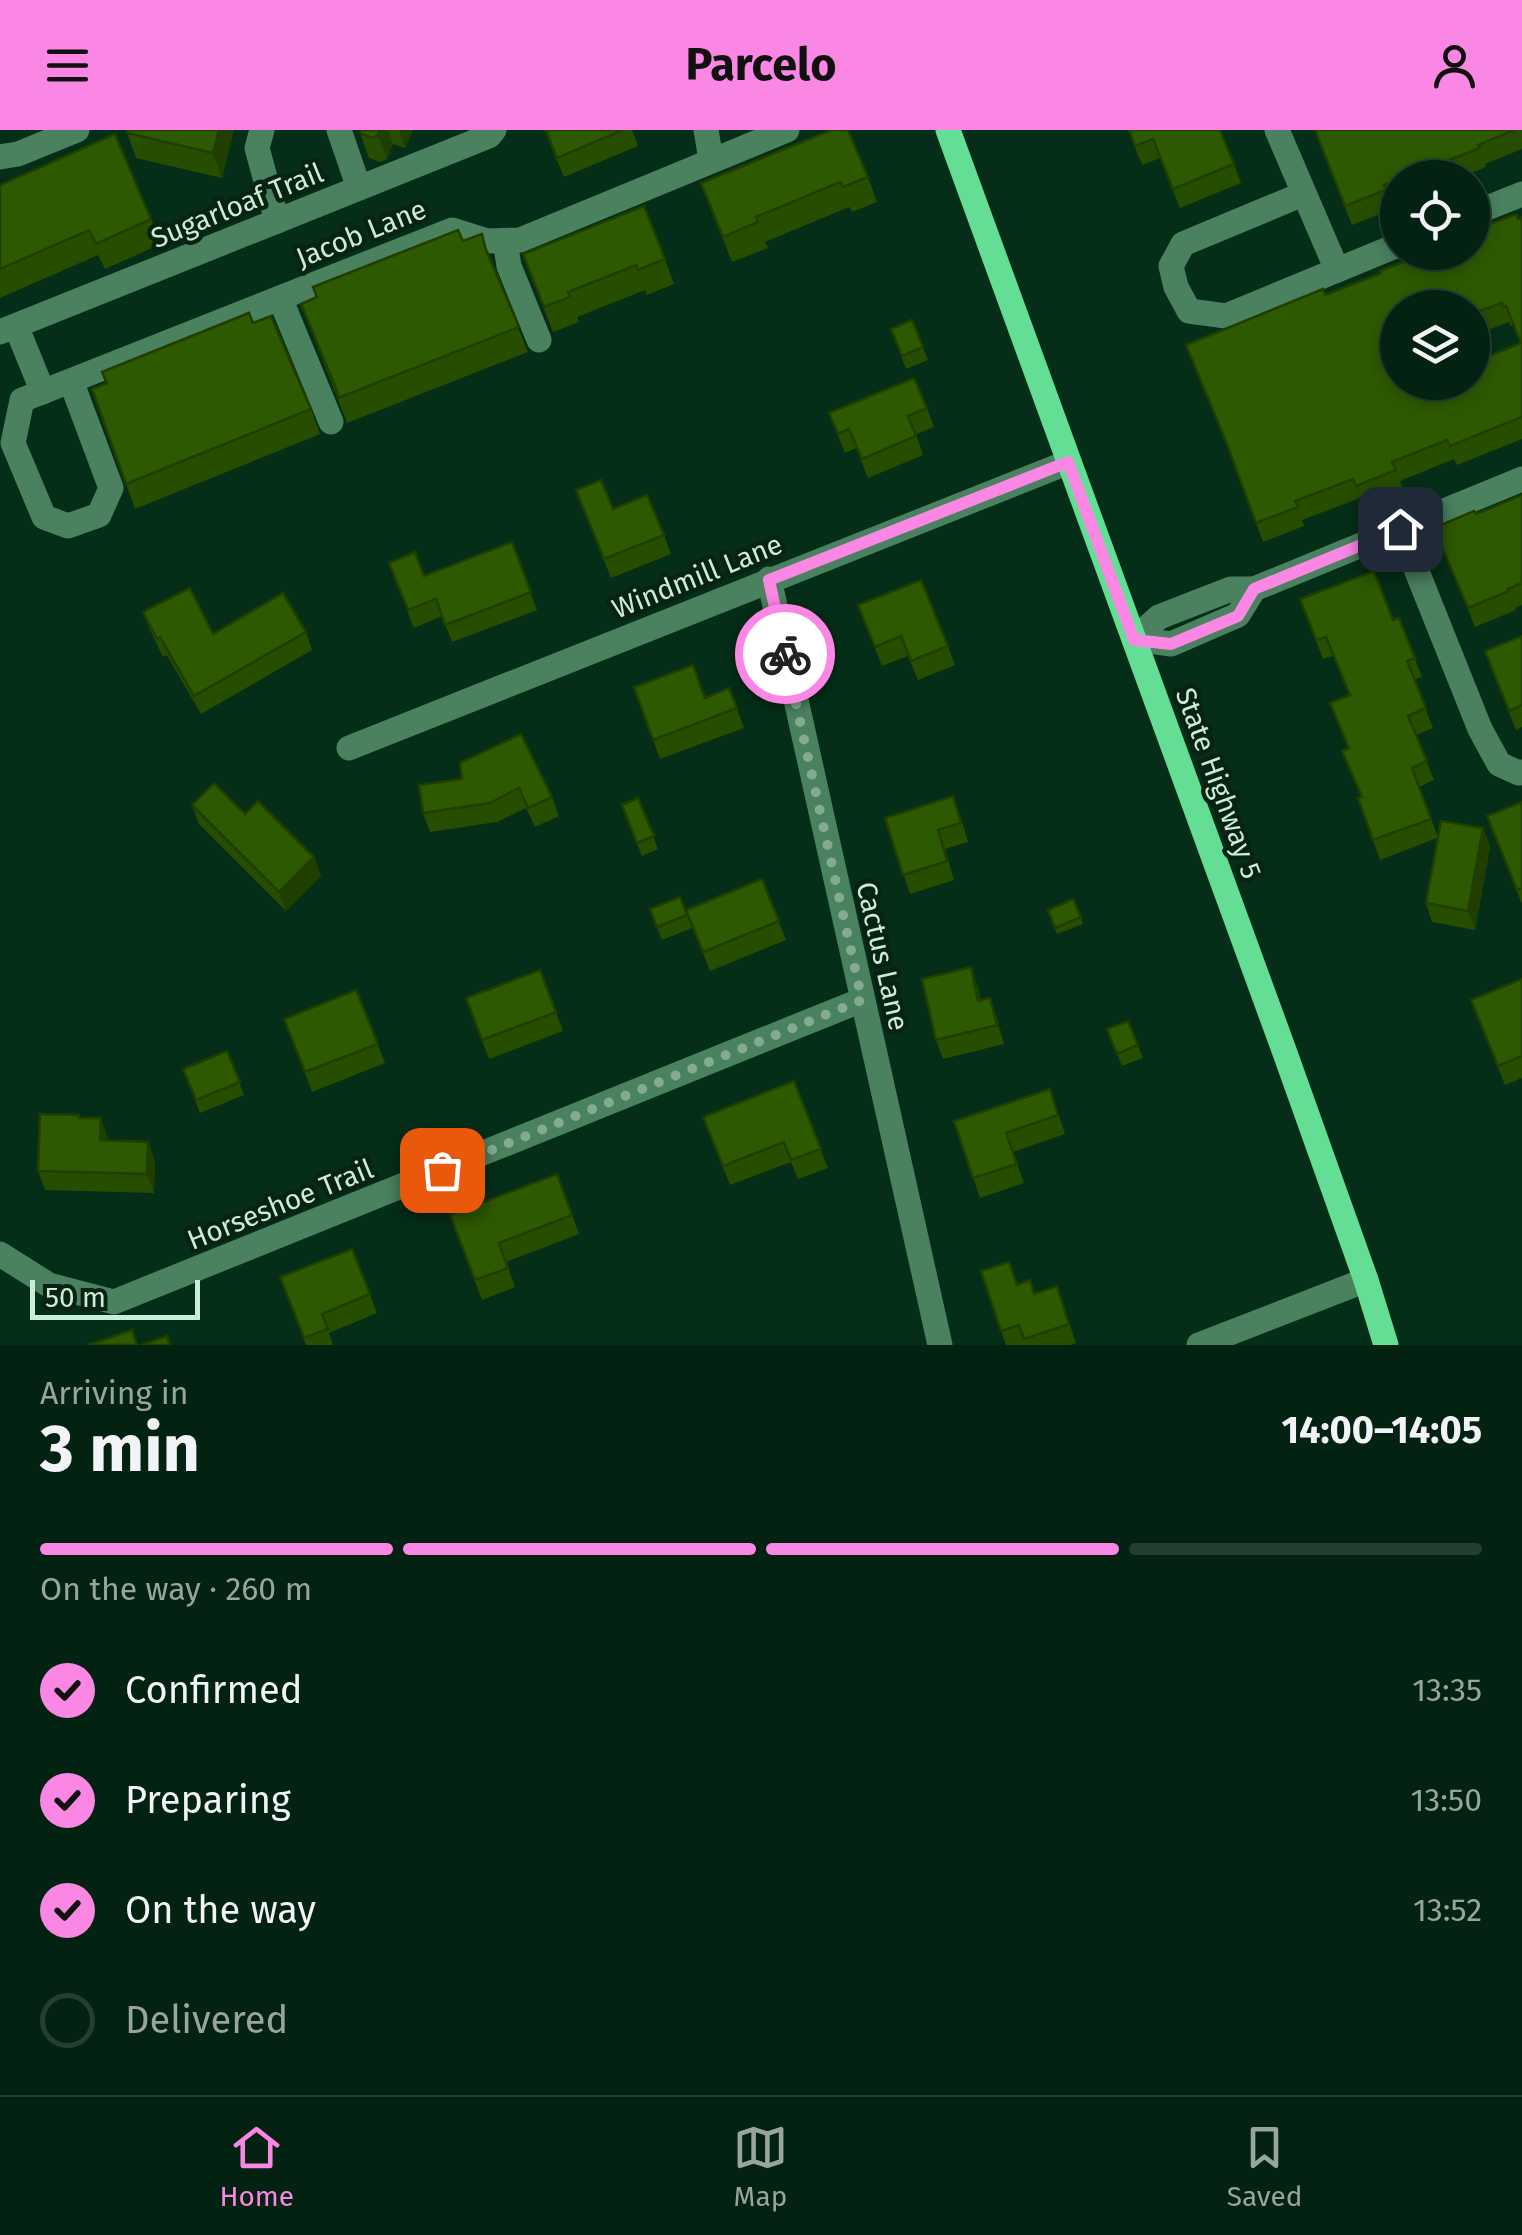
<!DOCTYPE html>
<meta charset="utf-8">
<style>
:root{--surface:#032211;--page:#112f1f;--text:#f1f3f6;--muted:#97a49f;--line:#243f31;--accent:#fb87e5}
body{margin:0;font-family:"Fira Sans",sans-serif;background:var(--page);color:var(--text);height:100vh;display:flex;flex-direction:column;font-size:38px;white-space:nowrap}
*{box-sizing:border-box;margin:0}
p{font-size:32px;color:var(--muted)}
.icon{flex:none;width:55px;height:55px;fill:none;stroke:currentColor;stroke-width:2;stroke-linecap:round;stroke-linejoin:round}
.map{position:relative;height:1215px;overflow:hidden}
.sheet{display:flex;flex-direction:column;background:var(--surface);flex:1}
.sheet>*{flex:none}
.controls{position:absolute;left:1380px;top:30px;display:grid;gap:20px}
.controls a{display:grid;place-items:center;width:110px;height:110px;border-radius:50%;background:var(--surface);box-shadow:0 5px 15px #0003,0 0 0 2px var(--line);font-size:50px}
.scale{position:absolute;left:30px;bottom:25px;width:170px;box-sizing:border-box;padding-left:10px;border:5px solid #c9eed3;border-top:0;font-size:28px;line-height:35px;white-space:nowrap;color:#c9eed3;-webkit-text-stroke:8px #0a2213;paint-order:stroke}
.pin{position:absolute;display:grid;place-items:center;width:85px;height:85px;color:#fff;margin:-42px;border-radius:20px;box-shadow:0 5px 15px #0006}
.courier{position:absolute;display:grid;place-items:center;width:100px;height:100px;margin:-50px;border:8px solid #fb87e5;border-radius:50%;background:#fff;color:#222;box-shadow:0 2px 12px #0007}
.headline em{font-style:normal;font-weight:700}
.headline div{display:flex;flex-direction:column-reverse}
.headline{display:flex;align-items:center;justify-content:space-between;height:170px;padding:0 40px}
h1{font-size:65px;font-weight:700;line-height:75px}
.bar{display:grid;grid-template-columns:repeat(4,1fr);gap:15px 10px;align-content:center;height:120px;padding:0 40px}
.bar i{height:12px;border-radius:8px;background:var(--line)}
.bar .active{background:var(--accent)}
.bar p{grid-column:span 4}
ol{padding:0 40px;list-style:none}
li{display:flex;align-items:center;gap:30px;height:110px}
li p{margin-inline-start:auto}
li .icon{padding:10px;border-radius:50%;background:var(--accent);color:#111;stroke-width:4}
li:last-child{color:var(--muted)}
li i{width:55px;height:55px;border:5px solid var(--line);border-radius:50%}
header{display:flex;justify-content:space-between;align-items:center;height:130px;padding:0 40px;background:var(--accent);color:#111;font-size:45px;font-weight:700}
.dock{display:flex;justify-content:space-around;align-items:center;height:140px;border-top:2px solid var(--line);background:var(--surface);font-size:28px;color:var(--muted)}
.dock a{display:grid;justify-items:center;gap:5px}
.dock .active{color:var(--accent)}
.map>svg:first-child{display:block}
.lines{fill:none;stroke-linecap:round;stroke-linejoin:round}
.minor{stroke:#4a815e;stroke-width:25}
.major{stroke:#63de94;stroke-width:25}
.wall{fill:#274d00;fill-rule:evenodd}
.shaded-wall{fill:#203e00}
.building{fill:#2d5900;stroke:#203e00;stroke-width:2.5;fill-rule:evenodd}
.done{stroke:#84ab91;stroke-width:10;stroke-dasharray:0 18}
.route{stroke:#fb87e5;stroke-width:12}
.labels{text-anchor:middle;stroke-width:9;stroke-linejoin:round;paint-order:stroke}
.street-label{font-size:28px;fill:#c9eed3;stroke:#0a2213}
</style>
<header><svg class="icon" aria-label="menu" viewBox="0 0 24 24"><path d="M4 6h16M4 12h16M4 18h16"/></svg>Parcelo<svg class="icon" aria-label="person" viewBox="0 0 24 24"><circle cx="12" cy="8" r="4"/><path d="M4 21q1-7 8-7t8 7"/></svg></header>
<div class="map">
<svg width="1522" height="1215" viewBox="0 0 1522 1215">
<rect width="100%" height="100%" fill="#042e17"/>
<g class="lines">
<g class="minor">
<path d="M 262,0 L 257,18 L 277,91"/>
<path d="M 339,0 L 359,58"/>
<path d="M 706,0 L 711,30"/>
<path d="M 1277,0 L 1337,140"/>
<path d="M 0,27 L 18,24 L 77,0"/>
<path d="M 1303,64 L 1183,114 L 1171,136 L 1176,157 L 1189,181 L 1226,186 L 1398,115"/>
<path d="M 1472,84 L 1522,64"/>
<path d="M 505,111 L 509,136 L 539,210"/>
<path d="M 280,168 L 331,292"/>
<path d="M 16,196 L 43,262"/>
<path d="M 0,202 L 489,6 L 494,0"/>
<path d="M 71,251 L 111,358 L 99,385 L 68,396 L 44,387 L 13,313 L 22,270 L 452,100 L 487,111 L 520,110 L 787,0"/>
<path d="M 1400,399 L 1480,599 L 1499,634 L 1519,643 L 1522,642"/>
<path d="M 769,449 L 940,1215"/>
<path d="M 1134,509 L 1159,487 L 1231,459 L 1254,459 L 1522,349"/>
<path d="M 1134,509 L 1171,514 L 1238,485 L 1254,459"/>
<path d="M 349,618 L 1069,332"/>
<path d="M 0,1124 L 49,1155 L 114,1172 L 862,870"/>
<path d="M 1199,1215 L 1366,1150"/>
</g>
<path class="major" d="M 948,0 L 1285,923 L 1366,1150 L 1386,1215"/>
</g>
<g class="wall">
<path d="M 234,0 L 222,48 L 136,28 L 127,3 Z"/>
<path d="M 361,0 L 413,0 L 405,18 L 393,14 L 387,29 L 380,32 L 369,28 L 360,3 Z"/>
<path d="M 544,0 L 632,0 L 638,16 L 564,47 Z"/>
<path d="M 1128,0 L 1234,34 L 1241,53 L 1180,78 L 1160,28 L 1142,35 Z"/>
<path d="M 1315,0 L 1522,0 L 1522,19 L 1485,34 L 1486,37 L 1459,48 L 1398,48 L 1398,71 L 1391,74 L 1393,79 L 1352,95 Z"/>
<path d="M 868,47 L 877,72 L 852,82 L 849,77 L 765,112 L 768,118 L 732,132 L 701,53 Z"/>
<path d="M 0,55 L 151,89 L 161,114 L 105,139 L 98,125 L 0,168 Z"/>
<path d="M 1522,87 L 1522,309 L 1457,335 L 1454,329 L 1400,351 L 1403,359 L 1363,375 L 1360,368 L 1302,390 L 1304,396 L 1263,412 L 1234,333 L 1186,215 L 1325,165 ZM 1398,178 L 1472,178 L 1472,206 L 1509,192 L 1510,196 L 1513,195 L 1520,213 L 1472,252 Z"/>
<path d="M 463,111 L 492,134 L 528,222 L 347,293 L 301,174 L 317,167 L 377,132 Z"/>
<path d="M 523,124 L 665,129 L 674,154 L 647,165 L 645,160 L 577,187 L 579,192 L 553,202 Z"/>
<path d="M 912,190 L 928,230 L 906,239 L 891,199 Z"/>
<path d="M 92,259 L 311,279 L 320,304 L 135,379 Z"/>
<path d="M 927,278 L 934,297 L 916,304 L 923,325 L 868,348 L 856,318 L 845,323 L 829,283 Z"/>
<path d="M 576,360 L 664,405 L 671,424 L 611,448 Z"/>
<path d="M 1522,365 L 1522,475 L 1515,478 L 1516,480 L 1475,497 L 1434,398 L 1476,384 Z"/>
<path d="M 512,412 L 537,480 L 452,512 L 442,486 L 414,498 L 389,433 L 424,446 Z"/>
<path d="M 1300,469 L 1393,490 L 1399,488 L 1422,547 L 1414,550 L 1433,598 L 1416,605 L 1434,650 L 1419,657 L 1438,707 L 1483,698 L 1490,717 L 1475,800 L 1432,792 L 1426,773 L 1437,708 L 1380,730 L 1358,668 L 1361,667 L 1342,621 L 1348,618 L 1330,573 L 1349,565 L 1333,526 L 1323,529 Z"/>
<path d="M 858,475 L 948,516 L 955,535 L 918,550 L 908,526 L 882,536 Z"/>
<path d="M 143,482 L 213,504 L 306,502 L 312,520 L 201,584 L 167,525 L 163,527 L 150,500 Z"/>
<path d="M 1522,506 L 1522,597 L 1516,600 L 1492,540 Z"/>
<path d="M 634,557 L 705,568 L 729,558 L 744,598 L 660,629 Z"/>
<path d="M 460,633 L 552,667 L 559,686 L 535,697 L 526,678 L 497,692 L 430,702 L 423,683 L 462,649 Z"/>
<path d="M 638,668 L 658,719 L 642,726 L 622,675 Z"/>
<path d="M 1522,672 L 1522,774 L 1494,705 Z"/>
<path d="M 192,675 L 314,727 L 321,746 L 286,781 L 199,694 Z"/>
<path d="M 960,685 L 968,712 L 945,719 L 954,750 L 910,764 L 885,688 Z"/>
<path d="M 762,749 L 786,810 L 710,841 L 686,780 Z"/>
<path d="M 680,767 L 692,798 L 662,810 L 650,779 Z"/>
<path d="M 1073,769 L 1083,794 L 1057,804 L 1048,780 Z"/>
<path d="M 540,840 L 563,901 L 489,929 L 466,868 Z"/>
<path d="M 1522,849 L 1522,948 L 1505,955 L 1478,889 Z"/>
<path d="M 978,857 L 981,871 L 990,868 L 997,888 L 1004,914 L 943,929 L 936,910 Z"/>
<path d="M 356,860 L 385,933 L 312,962 L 284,889 Z"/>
<path d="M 1128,891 L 1143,928 L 1122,936 L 1107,899 Z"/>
<path d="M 227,921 L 244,965 L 200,983 L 183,939 Z"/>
<path d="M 794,951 L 828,1038 L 798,1049 L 791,1032 L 730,1055 L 703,987 Z"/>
<path d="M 1050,959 L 1065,1004 L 1013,1022 L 1024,1053 L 980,1068 L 954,991 Z"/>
<path d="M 81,988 L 108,1008 L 108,1011 L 148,1012 L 155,1031 L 154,1063 L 45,1060 L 38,1041 Z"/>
<path d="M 557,1044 L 579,1104 L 506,1132 L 515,1157 L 482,1170 L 450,1085 Z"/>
<path d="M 352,1119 L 377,1183 L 329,1203 L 333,1215 L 306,1215 L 280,1147 Z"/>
<path d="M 981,1141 L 1017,1154 L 1034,1164 L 1057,1156 L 1076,1213 L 1070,1215 L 1006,1215 Z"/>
</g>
<g class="shaded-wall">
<path d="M 219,0 L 234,0 L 222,48 L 213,23 Z"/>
<path d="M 380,0 L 388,0 L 393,14 L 387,29 L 378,5 Z"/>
<path d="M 399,0 L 413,0 L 405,18 Z"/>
<path d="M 1483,698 L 1490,717 L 1475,800 L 1468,781 Z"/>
<path d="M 314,727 L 321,746 L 286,781 L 279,762 Z"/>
<path d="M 971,837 L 978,857 L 985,890 L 978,871 Z"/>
<path d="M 990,868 L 997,888 L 1004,914 L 997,895 Z"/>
<path d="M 101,988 L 108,1008 L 107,1030 L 100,1010 Z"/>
<path d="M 148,1012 L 155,1031 L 154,1063 L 147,1044 Z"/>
</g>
<g class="building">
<path d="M 127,0 L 219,0 L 213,23 L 127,3 Z"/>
<path d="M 361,0 L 380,0 L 378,5 L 372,8 L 360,3 Z"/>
<path d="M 546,0 L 623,0 L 557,28 Z"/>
<path d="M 831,0 L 848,0 L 868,47 L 843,57 L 840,52 L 756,87 L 758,92 L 723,107 L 701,53 Z"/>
<path d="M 1129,0 L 1220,0 L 1234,34 L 1173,59 L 1153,9 L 1135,16 Z"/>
<path d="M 1315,0 L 1514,0 L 1478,15 L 1480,18 L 1403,48 L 1398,48 L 1398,50 L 1384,55 L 1386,60 L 1345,76 Z"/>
<path d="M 115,4 L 151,89 L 96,114 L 89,100 L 0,139 L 0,55 Z"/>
<path d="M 644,76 L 665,129 L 638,140 L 636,135 L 568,162 L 570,167 L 544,177 L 523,124 Z"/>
<path d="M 1516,84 L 1518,89 L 1522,87 L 1522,287 L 1450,316 L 1447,310 L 1392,332 L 1396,340 L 1356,356 L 1353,349 L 1295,371 L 1298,377 L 1256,393 L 1227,314 L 1186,215 L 1323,159 L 1325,165 L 1381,143 L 1380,141 L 1428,122 L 1472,122 L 1472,101 ZM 1502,173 L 1503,177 L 1506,176 L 1521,213 L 1472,233 L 1472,252 L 1398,252 L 1398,178 L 1472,178 L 1472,184 Z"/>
<path d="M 458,100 L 463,111 L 482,104 L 485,117 L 519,197 L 338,268 L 337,261 L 301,174 L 317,167 L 313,157 Z"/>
<path d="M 249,183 L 253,193 L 271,186 L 311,279 L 126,354 L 92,259 L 107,253 L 102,242 Z"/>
<path d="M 912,190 L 923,217 L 902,226 L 891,199 Z"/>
<path d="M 914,248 L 927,278 L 908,286 L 916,306 L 862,329 L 849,299 L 838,304 L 829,283 Z"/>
<path d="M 601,350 L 613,379 L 647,365 L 664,405 L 604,429 L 576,360 Z"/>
<path d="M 1522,365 L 1522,453 L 1508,459 L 1509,461 L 1468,478 L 1434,398 L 1474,381 L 1476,384 Z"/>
<path d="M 512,412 L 531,462 L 445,495 L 436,469 L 408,480 L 389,433 L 415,422 L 424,446 Z"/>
<path d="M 1374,441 L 1393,490 L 1399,488 L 1415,528 L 1407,531 L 1426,578 L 1408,586 L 1427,631 L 1412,638 L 1431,689 L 1373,710 L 1358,668 L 1362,667 L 1342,621 L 1349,618 L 1330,573 L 1350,565 L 1326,507 L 1316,510 L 1300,469 Z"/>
<path d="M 921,450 L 948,516 L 911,531 L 901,506 L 875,517 L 858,475 Z"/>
<path d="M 190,458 L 213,504 L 283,463 L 306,502 L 194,566 L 160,507 L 157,509 L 143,482 Z"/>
<path d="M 1522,506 L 1522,575 L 1509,581 L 1485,521 Z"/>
<path d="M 693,535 L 705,568 L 729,558 L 737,578 L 653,610 L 634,557 Z"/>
<path d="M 521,604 L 552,667 L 528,678 L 519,658 L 490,673 L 423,683 L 419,655 L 462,649 L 460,633 Z"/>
<path d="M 214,653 L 245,684 L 258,671 L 314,727 L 279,762 L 192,675 Z"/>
<path d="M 953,666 L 961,693 L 938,700 L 947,731 L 903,745 L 885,688 Z"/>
<path d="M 638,668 L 654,706 L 637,713 L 622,675 Z"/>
<path d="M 1522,672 L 1522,758 L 1517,760 L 1487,686 Z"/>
<path d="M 1441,691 L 1483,698 L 1468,781 L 1426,773 Z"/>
<path d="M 762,749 L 779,791 L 703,822 L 686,780 Z"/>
<path d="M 680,767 L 687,785 L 657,797 L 650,779 Z"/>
<path d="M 1073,769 L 1081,787 L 1055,798 L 1048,780 Z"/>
<path d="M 971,837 L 978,871 L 990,868 L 997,895 L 936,910 L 922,849 Z"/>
<path d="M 540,840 L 556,882 L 482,910 L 466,868 Z"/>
<path d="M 1522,849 L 1522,926 L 1498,936 L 1471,870 Z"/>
<path d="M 356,860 L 378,914 L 305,942 L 284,889 Z"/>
<path d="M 1128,891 L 1138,915 L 1117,924 L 1107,899 Z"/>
<path d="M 227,921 L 240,952 L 196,970 L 183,939 Z"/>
<path d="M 794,951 L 821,1019 L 791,1030 L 784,1012 L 723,1036 L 703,987 Z"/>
<path d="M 1050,959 L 1058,985 L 1006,1003 L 1017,1034 L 973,1048 L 954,991 Z"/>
<path d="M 40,984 L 79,985 L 79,988 L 101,988 L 100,1010 L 148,1012 L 147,1044 L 38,1041 Z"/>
<path d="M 557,1044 L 572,1085 L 499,1113 L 508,1138 L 475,1150 L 450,1085 Z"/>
<path d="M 352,1119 L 370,1164 L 322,1184 L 328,1199 L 304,1208 L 280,1147 Z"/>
<path d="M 1009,1132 L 1017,1155 L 1030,1150 L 1034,1164 L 1057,1156 L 1069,1194 L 1024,1209 L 1019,1195 L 1001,1201 L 981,1141 Z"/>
<path d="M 132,1200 L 137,1215 L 88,1215 Z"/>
<path d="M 167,1206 L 170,1215 L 141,1215 Z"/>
</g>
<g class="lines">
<path class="done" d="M 442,1040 L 862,870 L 785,524"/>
<path class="route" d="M 785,524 L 769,450 L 1068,332 L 1134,510 L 1171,514 L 1238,486 L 1254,459 L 1400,399"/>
</g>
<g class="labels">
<g class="street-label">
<text transform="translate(237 75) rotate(-22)" y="10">Sugarloaf Trail</text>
<text transform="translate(361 103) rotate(-22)" y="10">Jacob Lane</text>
<text transform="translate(697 446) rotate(-22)" y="10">Windmill Lane</text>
<text transform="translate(1219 653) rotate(70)" y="10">State Highway 5</text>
<text transform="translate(883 826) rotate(77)" y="10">Cactus Lane</text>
<text transform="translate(280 1074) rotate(-22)" y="10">Horseshoe Trail</text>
</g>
</g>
</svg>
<div class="controls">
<a><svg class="icon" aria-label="locate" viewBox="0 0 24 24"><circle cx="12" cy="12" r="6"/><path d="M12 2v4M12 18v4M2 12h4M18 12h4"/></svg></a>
<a><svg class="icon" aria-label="layers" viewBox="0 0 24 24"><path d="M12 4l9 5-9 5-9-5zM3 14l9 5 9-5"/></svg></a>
</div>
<div class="scale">50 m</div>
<div class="pin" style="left:442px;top:1040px;background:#ea580c"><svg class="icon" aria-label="bag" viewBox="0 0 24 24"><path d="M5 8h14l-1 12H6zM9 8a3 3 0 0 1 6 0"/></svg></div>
<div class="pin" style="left:1400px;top:399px;background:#1f2937"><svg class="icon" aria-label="home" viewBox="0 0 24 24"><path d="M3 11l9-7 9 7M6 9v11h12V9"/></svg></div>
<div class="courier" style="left:785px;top:524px"><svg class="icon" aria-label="bike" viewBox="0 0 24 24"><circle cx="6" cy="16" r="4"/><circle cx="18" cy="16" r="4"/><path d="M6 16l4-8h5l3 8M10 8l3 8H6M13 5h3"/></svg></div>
</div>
<section class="sheet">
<div class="headline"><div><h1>3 min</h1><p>Arriving in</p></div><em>14:00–14:05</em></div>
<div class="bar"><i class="active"></i><i class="active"></i><i class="active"></i><i></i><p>On the way · 260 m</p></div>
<ol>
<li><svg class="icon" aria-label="check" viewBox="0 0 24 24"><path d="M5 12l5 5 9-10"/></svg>Confirmed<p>13:35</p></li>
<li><svg class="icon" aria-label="check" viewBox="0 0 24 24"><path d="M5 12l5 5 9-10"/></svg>Preparing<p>13:50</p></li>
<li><svg class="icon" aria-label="check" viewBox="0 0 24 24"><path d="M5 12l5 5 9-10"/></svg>On the way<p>13:52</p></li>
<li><i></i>Delivered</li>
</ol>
</section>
<nav class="dock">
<a class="active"><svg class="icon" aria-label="home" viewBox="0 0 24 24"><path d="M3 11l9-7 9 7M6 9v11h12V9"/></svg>Home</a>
<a><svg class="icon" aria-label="map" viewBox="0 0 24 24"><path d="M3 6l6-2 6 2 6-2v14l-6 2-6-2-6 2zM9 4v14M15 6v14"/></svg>Map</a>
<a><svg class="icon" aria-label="saved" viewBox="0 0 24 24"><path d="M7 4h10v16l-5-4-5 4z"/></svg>Saved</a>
</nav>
